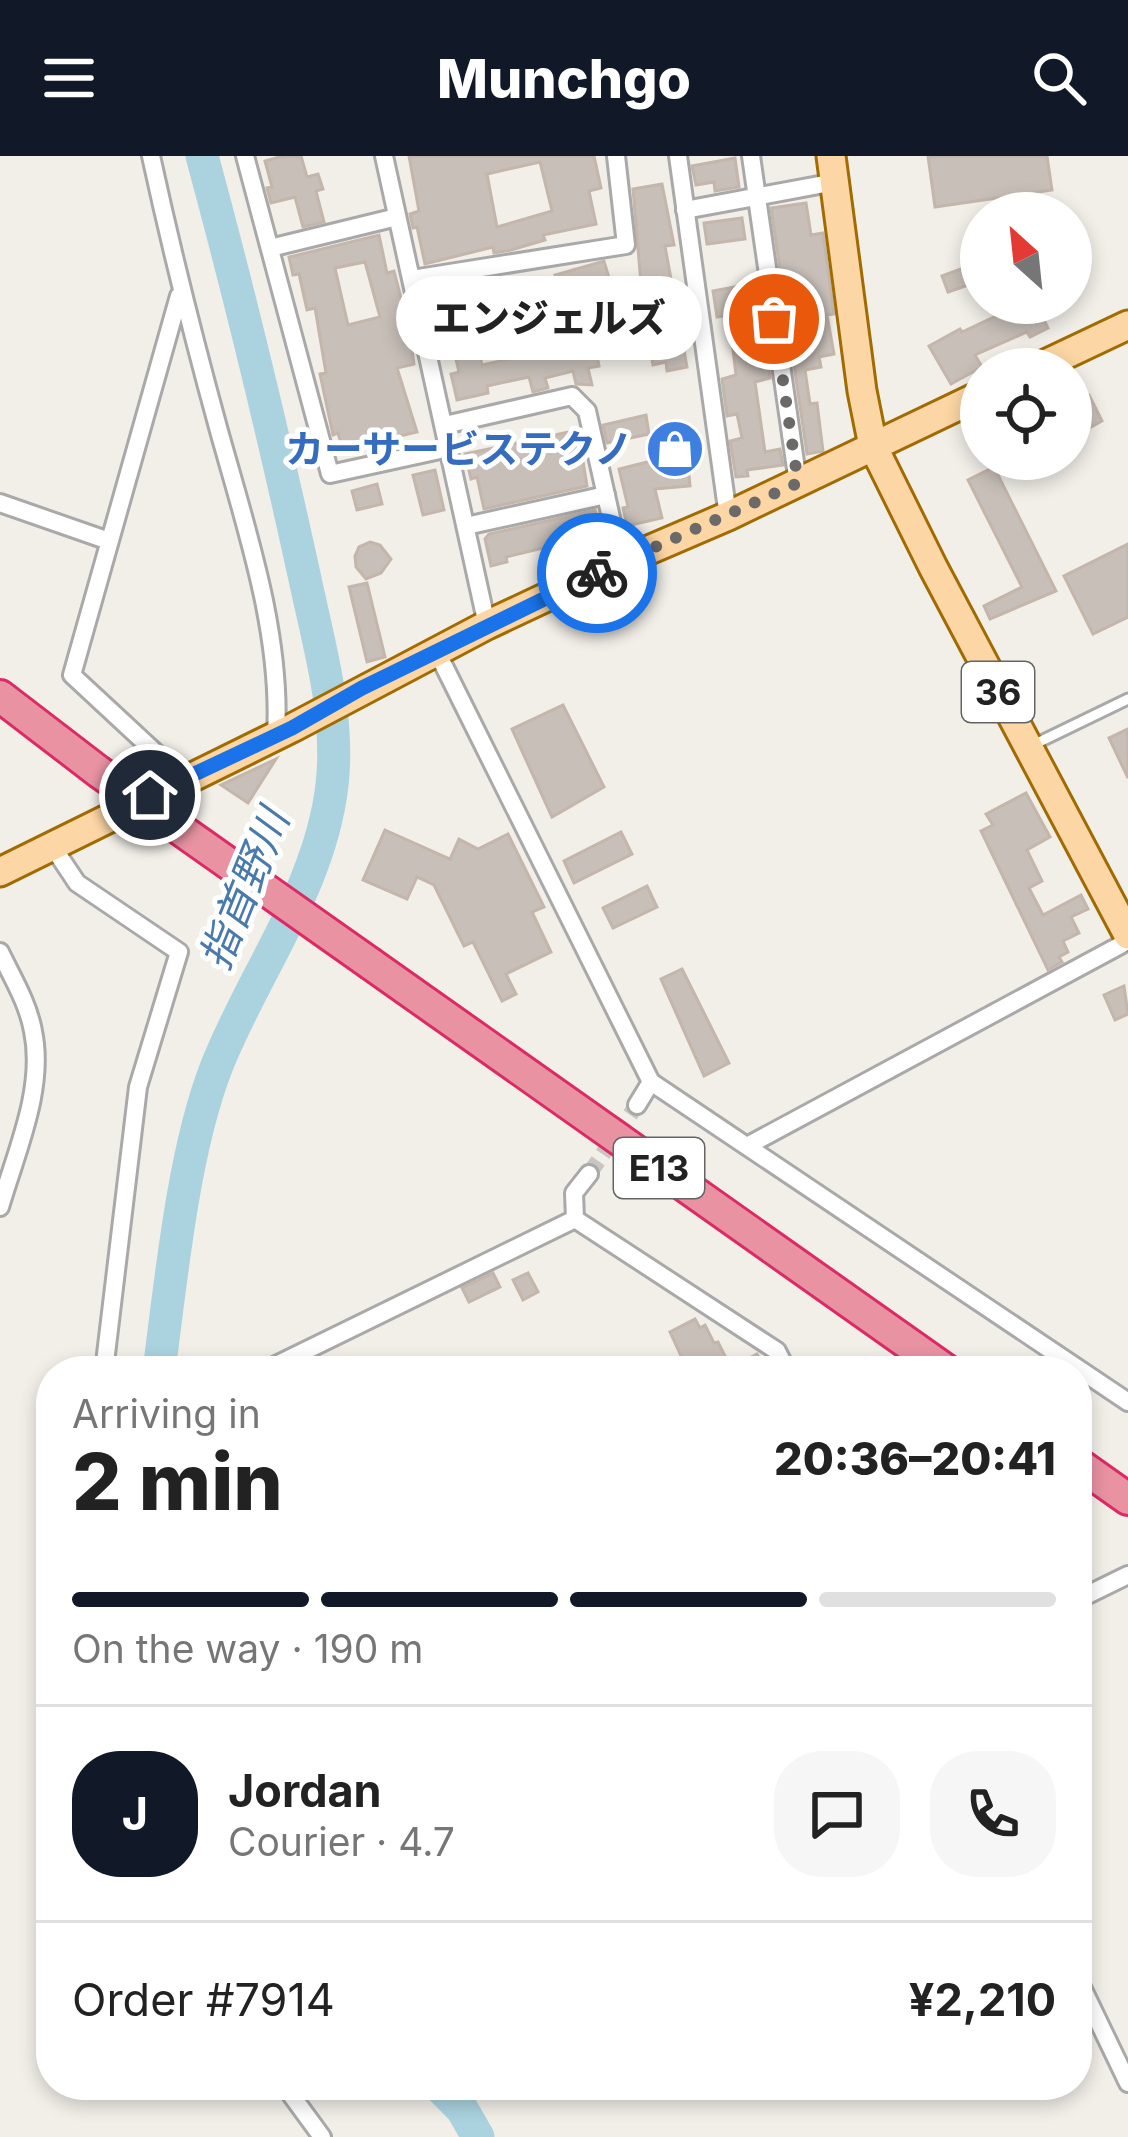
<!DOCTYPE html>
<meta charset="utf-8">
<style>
:root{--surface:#fff;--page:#f6f6f6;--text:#222;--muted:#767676;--line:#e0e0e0;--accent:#111827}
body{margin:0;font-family:Inter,"Noto Sans JP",sans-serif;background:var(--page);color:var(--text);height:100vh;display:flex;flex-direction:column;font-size:45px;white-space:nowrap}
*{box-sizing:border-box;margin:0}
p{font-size:39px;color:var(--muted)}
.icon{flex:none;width:66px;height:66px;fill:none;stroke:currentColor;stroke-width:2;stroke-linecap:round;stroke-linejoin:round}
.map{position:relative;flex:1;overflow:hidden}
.details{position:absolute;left:36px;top:1200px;width:1056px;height:744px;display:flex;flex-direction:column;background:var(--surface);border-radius:48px;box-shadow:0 6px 18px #0003}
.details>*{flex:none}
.needle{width:78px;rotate:333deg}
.buttons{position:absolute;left:960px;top:36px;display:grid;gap:24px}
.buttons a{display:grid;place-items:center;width:132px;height:132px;border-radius:50%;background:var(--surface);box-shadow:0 6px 18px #0003;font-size:60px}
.pin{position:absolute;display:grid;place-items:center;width:102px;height:102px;color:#fff;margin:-51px;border:6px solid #fff;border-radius:50%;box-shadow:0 3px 12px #0007}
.courier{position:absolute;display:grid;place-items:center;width:120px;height:120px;margin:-60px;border:9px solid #1a73e8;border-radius:50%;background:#fff;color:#222;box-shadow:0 3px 15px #0007}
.bubble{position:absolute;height:84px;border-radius:42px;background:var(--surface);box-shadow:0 6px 18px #0003;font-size:39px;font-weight:800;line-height:84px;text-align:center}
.head em{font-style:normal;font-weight:800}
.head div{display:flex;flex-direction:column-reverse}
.head{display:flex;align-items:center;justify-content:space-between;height:204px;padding:0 36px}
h1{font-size:78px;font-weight:800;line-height:90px}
.bar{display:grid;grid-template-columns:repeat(4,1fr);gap:18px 12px;align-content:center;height:144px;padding:0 36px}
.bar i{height:15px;border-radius:9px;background:var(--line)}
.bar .selected{background:var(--accent)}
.bar p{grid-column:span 4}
.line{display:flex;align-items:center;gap:30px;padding:0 36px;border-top:3px solid var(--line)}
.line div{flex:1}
.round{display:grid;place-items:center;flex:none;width:126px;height:126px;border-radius:48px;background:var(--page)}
header{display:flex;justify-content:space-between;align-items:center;height:156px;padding:0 36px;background:var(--accent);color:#fff;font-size:54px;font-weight:800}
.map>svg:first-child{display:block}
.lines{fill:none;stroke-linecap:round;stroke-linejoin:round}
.river{stroke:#aad3df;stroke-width:33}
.building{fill:#c7bfb8;stroke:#c4b6ab;stroke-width:3;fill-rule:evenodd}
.street-tunnel{stroke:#c8c6c1;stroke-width:16;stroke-dasharray:16 8;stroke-linecap:butt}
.lane-casing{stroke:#a9a9a9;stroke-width:15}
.street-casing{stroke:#a9a9a9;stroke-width:22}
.primary-casing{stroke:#a06b00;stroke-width:33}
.highway-casing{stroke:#dc2a67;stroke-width:36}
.lane{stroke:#fff;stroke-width:9}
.street{stroke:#fff;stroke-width:16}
.primary{stroke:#fcd6a4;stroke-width:27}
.highway{stroke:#e892a2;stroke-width:30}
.highway-bridge-casing{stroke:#dc2a67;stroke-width:36;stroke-linecap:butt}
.highway-bridge{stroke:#e892a2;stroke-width:30}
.done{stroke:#6b6a68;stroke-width:12;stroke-dasharray:0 21.6}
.route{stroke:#1a73e8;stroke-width:15}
.labels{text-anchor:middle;stroke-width:10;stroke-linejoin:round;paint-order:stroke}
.shield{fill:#fff;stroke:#646464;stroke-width:3}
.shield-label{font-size:36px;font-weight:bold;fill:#222}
.shop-label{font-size:39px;font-weight:bold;fill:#366cbe;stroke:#fff;text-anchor:end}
.water-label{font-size:42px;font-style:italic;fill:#4a7aab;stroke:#fff}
</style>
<header><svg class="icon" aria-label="menu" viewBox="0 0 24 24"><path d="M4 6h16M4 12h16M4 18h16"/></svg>Munchgo<svg class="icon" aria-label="search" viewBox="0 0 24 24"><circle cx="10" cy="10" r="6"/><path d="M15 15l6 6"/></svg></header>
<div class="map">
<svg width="1128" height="1981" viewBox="0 0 1128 1981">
<rect width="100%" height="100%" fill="#f2efe9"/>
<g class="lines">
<g class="river">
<path d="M 159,1215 C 171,1124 183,997 216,912 C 253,817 320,733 332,629 C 340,560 319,489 305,423 C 274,281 240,140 202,0"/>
<path d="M 438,1929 L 462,1953 L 478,1981"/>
</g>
</g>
<g class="building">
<path d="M 283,0 L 301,0 L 307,21 L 318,18 L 323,33 L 316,35 L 324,66 L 303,71 L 295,41 L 271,47 L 267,32 L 272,31 L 265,5 Z"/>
<path d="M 409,0 L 594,0 L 601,32 L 589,35 L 596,68 L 543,79 L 545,84 L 511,94 L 494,97 L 493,91 L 425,108 L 417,71 L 413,72 L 410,58 L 419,55 ZM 540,6 L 552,55 L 497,71 L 487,18 Z"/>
<path d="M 928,0 L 1047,0 L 1052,34 L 935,51 Z"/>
<path d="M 735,2 L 739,31 L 715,35 L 714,26 L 696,29 L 692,10 Z"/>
<path d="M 662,28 L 674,89 L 665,90 L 687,211 L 667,215 L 666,206 L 653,209 L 649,188 L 597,199 L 599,210 L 588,212 L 592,229 L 576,228 L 573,215 L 545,222 L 548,232 L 533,236 L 529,221 L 487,230 L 488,237 L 457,244 L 451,218 L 459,216 L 446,162 L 442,163 L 437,144 L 481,134 L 480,130 L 494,126 L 499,145 L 558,131 L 555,119 L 604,105 L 616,145 L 642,140 L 633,33 ZM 596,154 L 603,183 L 482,209 L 476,182 L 538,161 L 539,165 Z"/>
<path d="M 806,47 L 811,79 L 823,77 L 834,158 L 827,159 L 834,198 L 819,201 L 821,211 L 805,214 L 810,248 L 817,247 L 823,295 L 807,298 L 771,52 Z"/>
<path d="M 742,62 L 745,83 L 707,88 L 704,67 Z"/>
<path d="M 379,79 L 387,117 L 394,115 L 409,173 L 414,208 L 397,212 L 417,276 L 343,294 L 338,277 L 333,279 L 320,218 L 326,217 L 315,152 L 307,154 L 299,118 L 293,119 L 289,101 ZM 365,106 L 380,161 L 348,169 L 335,112 Z"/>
<path d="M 969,110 L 974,127 L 948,136 L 942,120 Z"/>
<path d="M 750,128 L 757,134 L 770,222 L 755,226 L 765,296 L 780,293 L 783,309 L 747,314 L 748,320 L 736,321 L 730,285 L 742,282 L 737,258 L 727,260 L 722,223 L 736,219 L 729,159 L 717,161 L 713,135 Z"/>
<path d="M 1013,147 L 1036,147 L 1048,172 L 1030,181 L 1027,176 L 975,199 L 982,211 L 951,228 L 929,190 L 960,173 L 962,176 L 1015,151 Z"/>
<path d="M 1089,239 L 1102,265 L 1084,275 L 1071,249 Z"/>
<path d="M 646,259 L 649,278 L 607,287 L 603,269 Z"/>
<path d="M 578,274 L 587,330 L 484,353 L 477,321 L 471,323 L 465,298 Z"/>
<path d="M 687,296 L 690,330 L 655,333 L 662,362 L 627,370 L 623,352 L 628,351 L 619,313 Z"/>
<path d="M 994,311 L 1056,435 L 990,463 L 984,450 L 1022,431 L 968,324 Z"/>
<path d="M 435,314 L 444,354 L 423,359 L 413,319 Z"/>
<path d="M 377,328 L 382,348 L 357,354 L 352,335 Z"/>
<path d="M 595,354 L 602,378 L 506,401 L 507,406 L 491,410 L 485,383 L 489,378 Z"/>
<path d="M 370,386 L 380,389 L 391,403 L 381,417 L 366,423 L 356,411 L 355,400 L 359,391 Z"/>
<path d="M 1128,388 L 1128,461 L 1093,478 L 1064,420 Z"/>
<path d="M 367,427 L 385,501 L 367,506 L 349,431 Z"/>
<path d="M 563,549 L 604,631 L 552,661 L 512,573 Z"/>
<path d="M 1128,573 L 1128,622 L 1109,582 Z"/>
<path d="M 276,603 L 248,647 L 221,629 Z"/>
<path d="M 1026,637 L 1050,681 L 1027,694 L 1042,725 L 1029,732 L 1043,759 L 1081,739 L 1088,753 L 1071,761 L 1079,777 L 1063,785 L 1068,796 L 1059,801 L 1062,806 L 1048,814 L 981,675 L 993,669 L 986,658 Z"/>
<path d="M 385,674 L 450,703 L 459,683 L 478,693 L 508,678 L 544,751 L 532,756 L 551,796 L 506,818 L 516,838 L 502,845 L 473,786 L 464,790 L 434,729 L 417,721 L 407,743 L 363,724 Z"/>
<path d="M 621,676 L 632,698 L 574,727 L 564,705 Z"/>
<path d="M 647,730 L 657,751 L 613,772 L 603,752 Z"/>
<path d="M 682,813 L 729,907 L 704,920 L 661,823 Z"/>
<path d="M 1124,830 L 1128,858 L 1115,864 L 1104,839 Z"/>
<path d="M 493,1117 L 500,1131 L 469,1146 L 462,1132 Z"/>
<path d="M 528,1117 L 538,1136 L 523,1144 L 513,1124 Z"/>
<path d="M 695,1163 L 700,1172 L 705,1169 L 714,1187 L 718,1186 L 731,1212 L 757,1198 L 766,1215 L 688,1215 L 670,1176 Z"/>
</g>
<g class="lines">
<path class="street-tunnel" d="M 589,1018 L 637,949"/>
<g class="lane-casing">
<path id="lane" d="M 1033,589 L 1128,543"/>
</g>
<g class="street-casing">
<g id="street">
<path d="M 151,0 C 171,92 194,184 219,275 C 246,372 282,478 276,579"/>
<path d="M 245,0 L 330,318 L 449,292"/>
<path d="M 384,0 L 487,469"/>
<path d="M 678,0 L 728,360"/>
<path d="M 751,0 L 798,327"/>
<path d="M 685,54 L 835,26"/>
<path d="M 270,92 L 397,61"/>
<path d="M 412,123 L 626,89 L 616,0"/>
<path d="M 179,140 L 72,519 L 183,622"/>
<path d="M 445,269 L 572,240 L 587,255 L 621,406"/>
<path d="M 0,347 L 109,385"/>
<path d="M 466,370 L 606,339"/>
<path d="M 437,496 L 651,926 L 637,949"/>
<path d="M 51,688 L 77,727 L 179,796 L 138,931 L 104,1215"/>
<path d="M 0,796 C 12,821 28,847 33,875 C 45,933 16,996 0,1051"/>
<path d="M 651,926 L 1128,1246"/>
<path d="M 747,990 L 1128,785"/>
<path d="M 589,1018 L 574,1037 L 575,1063 L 777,1195 L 787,1215"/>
<path d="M 264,1215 L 575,1063"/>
<path d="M 1077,1444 L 1128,1419"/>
<path d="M 1077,1821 L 1128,1927"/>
<path d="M 284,1929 L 322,1981"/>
</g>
</g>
<g class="primary-casing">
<g id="primary">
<path d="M 831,0 L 862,235 L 873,290 L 933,411 L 1128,779"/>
<path d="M 1035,213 L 1128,169"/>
<path d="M 0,716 L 292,572 L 487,469 L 621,406 L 728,360 L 981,239"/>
</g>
</g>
<g class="highway-casing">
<g id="highway">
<path d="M 0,540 L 99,616"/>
<path d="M 371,808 L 947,1215"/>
<path d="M 1077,1307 L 1128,1343"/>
</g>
</g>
<use href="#lane" class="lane"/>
<use href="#street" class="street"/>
<use href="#primary" class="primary"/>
<use href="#highway" class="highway"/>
<g class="highway-bridge-casing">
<path id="highway-bridge" d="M 99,616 L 371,808"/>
</g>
<use href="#highway-bridge" class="highway-bridge"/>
</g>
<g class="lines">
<path class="done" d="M 597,417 L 798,327 L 774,163"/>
<path class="route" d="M 150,639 L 292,572 L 362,532 L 597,417"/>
</g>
<defs>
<g id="shop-disc" transform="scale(3)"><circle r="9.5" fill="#3f7fe0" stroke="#fff"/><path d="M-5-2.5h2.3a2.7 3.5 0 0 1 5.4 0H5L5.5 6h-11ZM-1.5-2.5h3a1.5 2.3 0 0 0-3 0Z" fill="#fff"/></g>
</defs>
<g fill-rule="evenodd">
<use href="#shop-disc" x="675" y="293"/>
</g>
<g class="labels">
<g class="shield">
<rect x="962" y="506" width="72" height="60" rx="9"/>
<rect x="614" y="982" width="90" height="60" rx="9"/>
</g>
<g class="shield-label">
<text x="998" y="549">36</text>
<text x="659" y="1025">E13</text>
</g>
<g class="shop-label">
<text x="633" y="307">カーサービステクノ</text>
</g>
<g class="water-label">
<text transform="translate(244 733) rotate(-68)" y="15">指首野川</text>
</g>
</g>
</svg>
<div class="buttons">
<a><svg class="needle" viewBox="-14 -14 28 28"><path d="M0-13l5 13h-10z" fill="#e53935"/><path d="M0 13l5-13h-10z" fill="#767676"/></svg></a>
<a><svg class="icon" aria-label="locate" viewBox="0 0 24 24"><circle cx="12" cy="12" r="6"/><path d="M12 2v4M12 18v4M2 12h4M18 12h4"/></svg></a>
</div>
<div class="pin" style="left:774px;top:163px;background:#ea580c"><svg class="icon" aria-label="bag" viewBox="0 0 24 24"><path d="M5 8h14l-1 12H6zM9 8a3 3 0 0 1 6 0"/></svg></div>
<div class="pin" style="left:150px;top:639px;background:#1f2937"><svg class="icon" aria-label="home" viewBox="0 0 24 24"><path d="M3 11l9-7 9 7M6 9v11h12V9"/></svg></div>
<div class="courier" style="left:597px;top:417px"><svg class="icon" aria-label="bike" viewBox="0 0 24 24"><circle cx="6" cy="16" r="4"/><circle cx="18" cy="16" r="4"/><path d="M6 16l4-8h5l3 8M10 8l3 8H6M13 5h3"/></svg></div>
<div class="bubble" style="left:396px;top:120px;width:306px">エンジェルズ</div>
<section class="details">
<div class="head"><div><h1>2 min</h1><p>Arriving in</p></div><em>20:36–20:41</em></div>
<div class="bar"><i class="selected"></i><i class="selected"></i><i class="selected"></i><i></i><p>On the way · 190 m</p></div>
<div class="line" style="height:216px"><b class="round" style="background:var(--accent);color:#fff">J</b><div><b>Jordan</b><p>Courier · 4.7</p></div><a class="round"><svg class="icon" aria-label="chat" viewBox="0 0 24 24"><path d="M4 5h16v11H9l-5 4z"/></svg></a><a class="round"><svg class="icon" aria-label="phone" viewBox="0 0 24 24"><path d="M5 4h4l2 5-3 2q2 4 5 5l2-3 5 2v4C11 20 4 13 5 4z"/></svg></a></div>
<div class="line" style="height:156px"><div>Order #7914</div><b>¥2,210</b></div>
</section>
</div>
